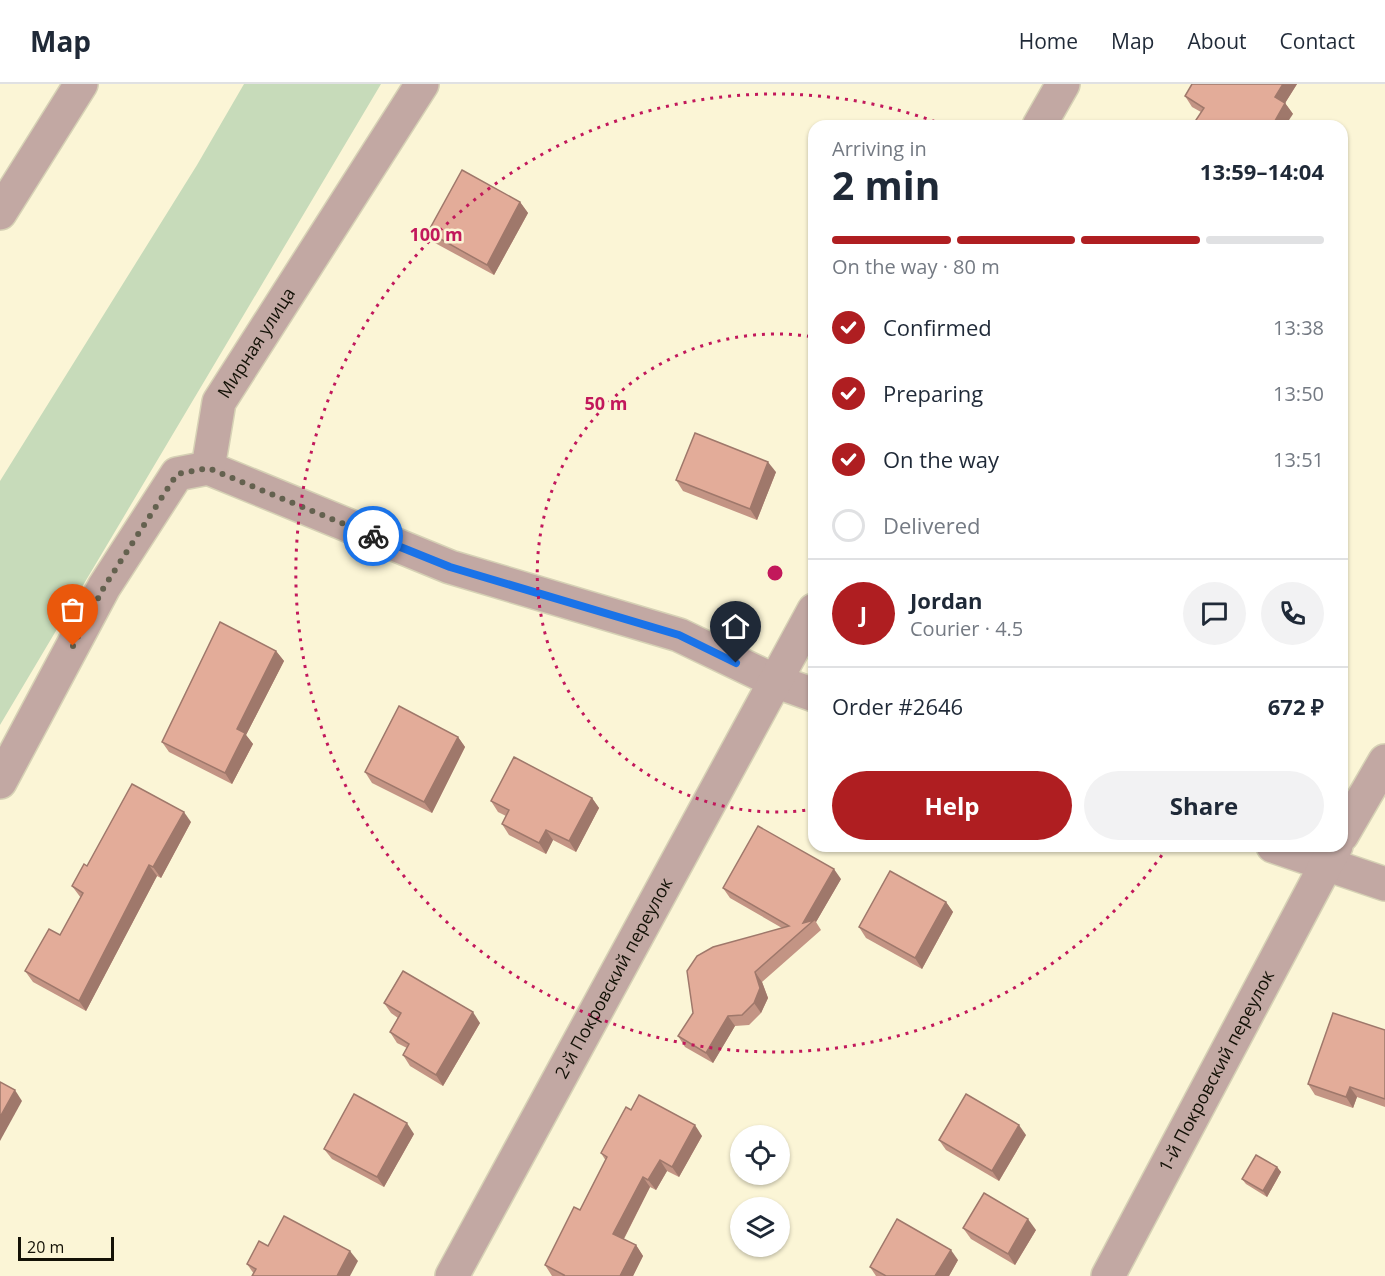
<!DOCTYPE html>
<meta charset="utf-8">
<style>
:root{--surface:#fff;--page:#f2f2f3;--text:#1f2937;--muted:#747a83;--line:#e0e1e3;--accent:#af1e21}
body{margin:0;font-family:"Open Sans",sans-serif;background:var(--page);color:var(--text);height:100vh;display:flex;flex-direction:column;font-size:22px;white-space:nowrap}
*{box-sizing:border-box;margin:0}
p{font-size:20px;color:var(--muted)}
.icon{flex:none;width:33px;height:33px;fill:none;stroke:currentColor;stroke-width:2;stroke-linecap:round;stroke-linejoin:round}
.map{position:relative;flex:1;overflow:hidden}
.details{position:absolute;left:808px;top:36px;width:540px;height:732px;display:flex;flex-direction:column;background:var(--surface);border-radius:18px;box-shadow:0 2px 4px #0004}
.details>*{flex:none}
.buttons{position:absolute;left:730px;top:1041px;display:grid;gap:12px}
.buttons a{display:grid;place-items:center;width:60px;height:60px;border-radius:50%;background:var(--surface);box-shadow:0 2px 4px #0004;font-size:30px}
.scale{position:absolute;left:18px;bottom:15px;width:96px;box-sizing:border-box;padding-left:6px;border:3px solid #131106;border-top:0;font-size:16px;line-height:21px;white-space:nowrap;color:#131106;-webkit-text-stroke:4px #fbf5d6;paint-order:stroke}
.pin{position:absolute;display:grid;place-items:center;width:51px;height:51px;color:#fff;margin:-62px -26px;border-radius:50% 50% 50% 0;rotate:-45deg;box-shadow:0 0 6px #0007}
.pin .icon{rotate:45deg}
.courier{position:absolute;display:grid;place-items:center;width:60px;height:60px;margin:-30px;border:4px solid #1a73e8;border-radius:50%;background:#fff;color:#222;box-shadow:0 2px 8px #0007}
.head em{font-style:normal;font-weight:700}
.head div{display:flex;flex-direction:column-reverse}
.head{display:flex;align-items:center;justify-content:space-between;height:102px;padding:0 24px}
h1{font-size:39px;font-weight:700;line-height:45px}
.bar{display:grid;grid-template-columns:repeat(4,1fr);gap:9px 6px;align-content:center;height:72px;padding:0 24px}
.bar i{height:8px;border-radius:4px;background:var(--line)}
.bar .active{background:var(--accent)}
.bar p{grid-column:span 4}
.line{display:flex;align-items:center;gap:15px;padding:0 24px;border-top:2px solid var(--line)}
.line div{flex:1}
.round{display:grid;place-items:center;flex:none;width:63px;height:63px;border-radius:32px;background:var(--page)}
ol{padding:0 24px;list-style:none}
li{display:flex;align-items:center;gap:18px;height:66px}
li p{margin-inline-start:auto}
li .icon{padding:6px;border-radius:50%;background:var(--accent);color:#fff;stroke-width:4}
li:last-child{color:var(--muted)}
li i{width:33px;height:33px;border:3px solid var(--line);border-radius:50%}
.button{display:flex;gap:12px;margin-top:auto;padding:12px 24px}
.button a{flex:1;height:69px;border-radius:36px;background:var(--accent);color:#fff;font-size:24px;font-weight:700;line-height:69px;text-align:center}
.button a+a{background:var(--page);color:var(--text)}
header{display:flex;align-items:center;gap:36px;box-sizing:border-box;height:84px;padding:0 30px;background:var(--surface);border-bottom:2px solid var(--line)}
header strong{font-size:28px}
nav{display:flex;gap:33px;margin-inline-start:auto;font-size:21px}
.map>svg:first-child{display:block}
.green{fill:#c7dbba}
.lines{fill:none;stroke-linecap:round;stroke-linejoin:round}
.minor-casing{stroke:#d6d1b5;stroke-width:36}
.minor{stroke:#c2a8a3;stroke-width:33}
.wall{fill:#c39484}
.shaded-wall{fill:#9f786b}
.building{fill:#e3ac99;stroke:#9f786b;stroke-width:1.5}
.done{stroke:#64614f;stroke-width:6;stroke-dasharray:0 10.8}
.route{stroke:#1a73e8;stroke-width:8}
.ring{fill:none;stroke:#c2185b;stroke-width:3;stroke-dasharray:3 6}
.labels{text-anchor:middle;stroke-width:5;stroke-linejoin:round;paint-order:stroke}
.street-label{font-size:18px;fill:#131106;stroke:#fbf5d6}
.centre{fill:#c2185b;stroke:#fbf5d6;stroke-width:3}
.ring-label{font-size:18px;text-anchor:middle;font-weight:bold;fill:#c2185b;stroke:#fbf5d6;stroke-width:5;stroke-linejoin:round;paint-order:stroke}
</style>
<header>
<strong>Map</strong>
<nav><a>Home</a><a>Map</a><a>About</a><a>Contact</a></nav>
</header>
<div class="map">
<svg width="1385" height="1192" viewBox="0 0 1385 1192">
<rect width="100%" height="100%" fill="#fbf5d6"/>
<path class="green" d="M 244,0 L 381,0 L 0,641 L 0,397 L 197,81 Z"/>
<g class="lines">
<g class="minor-casing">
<g id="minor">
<path d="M 1039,42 L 1063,0"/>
<path d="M 0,129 L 81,0"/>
<path d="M 208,384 L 450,483 L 679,551 L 775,597 L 814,611"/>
<path id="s1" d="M 0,698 L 104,503 L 177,390 L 208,384 L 219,318 L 422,0"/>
<path d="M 1342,751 L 1385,677"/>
<path d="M 1273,762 L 1385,800"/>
<path id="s2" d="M 452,1192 L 814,526"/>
<path id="s3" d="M 1108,1192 L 1336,762"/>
</g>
</g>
<use href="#minor" class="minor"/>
</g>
<g class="wall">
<path d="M 1192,0 L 1297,0 L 1285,19 L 1293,30 L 1201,28 L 1192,23 L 1185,12 Z"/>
<path d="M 520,118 L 528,129 L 494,191 L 435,159 L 428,148 Z"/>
<path d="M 776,388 L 757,436 L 683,407 L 676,396 Z"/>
<path d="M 276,567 L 284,577 L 246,651 L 253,660 L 232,700 L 169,668 L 162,658 Z"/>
<path d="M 458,653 L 465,663 L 432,729 L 372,699 L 365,688 Z"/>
<path d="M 592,714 L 599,724 L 576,768 L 553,756 L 546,770 L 509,751 L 502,740 L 506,732 L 498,728 L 491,717 Z"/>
<path d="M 191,738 L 161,794 L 157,792 L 86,927 L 33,898 L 25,887 L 60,851 L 81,814 L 72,802 L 87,782 Z"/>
<path d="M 841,795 L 816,838 L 821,846 L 762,898 L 768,914 L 761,929 L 749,941 L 735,942 L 713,979 L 685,963 L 678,952 L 782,844 L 730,814 L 723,804 Z"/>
<path d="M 946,818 L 953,828 L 922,885 L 866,854 L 859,843 Z"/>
<path d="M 384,919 L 480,939 L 443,1002 L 410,982 L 403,971 L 407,964 L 397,959 L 390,948 L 398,934 L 391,929 Z"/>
<path d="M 1385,946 L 1385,1023 L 1357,1013 L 1353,1024 L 1315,1011 L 1308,1000 Z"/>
<path d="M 631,1026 L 702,1052 L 679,1093 L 667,1087 L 656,1106 L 650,1103 L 624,1155 L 636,1161 L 643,1172 L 633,1192 L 552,1192 L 545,1181 L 580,1126 L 606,1077 L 601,1069 Z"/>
<path d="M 414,1050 L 384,1103 L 332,1075 L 324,1065 Z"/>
<path d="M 1026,1051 L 999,1097 L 946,1066 L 939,1056 Z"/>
<path d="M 1277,1083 L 1281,1088 L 1267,1113 L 1246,1100 L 1242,1095 Z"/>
<path d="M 963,1144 L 1036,1146 L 1015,1181 L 971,1155 Z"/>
<path d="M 268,1162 L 358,1177 L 254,1190 L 247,1180 Z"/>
<path d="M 958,1176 L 949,1192 L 876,1192 L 870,1183 Z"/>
</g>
<g class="shaded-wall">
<path d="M 1283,0 L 1297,0 L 1282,24 L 1275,13 Z"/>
<path d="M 1285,19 L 1293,30 L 1285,42 L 1272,42 Z"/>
<path d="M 520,118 L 528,129 L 494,191 L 487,181 Z"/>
<path d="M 768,378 L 776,388 L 757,436 L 750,425 Z"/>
<path d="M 276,567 L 284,577 L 246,651 L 253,660 L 232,700 L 225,689 L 237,645 Z"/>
<path d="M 458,653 L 465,663 L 432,729 L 424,718 Z"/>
<path d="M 592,714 L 599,724 L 576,768 L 569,757 Z"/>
<path d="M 184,728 L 191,738 L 161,794 L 153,783 Z"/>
<path d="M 546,746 L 553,756 L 546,770 L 539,759 Z"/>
<path d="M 149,781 L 157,792 L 86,927 L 79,917 Z"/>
<path d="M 834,785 L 841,795 L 816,838 L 814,836 L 803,839 Z"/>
<path d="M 946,818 L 953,828 L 922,885 L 915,874 Z"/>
<path d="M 755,888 L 762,898 L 768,914 L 761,929 L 754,919 Z"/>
<path d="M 473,928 L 480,939 L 443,1002 L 436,991 Z"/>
<path d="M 728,932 L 735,942 L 713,979 L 706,969 Z"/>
<path d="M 1350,1003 L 1357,1013 L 1353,1024 L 1346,1013 Z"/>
<path d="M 15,1006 L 22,1017 L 0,1057 L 0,1033 Z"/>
<path d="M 407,1039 L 414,1050 L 384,1103 L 377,1093 Z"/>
<path d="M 695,1041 L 702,1052 L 679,1093 L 672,1083 Z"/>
<path d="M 1019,1041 L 1026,1051 L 999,1097 L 992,1087 Z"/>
<path d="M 660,1076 L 667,1087 L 656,1106 L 648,1096 Z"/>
<path d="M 1277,1083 L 1281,1088 L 1267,1113 L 1263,1107 Z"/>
<path d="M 643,1093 L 650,1103 L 621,1160 L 613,1150 Z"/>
<path d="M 1028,1135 L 1036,1146 L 1015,1181 L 1008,1170 Z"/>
<path d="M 636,1161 L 643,1172 L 633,1192 L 620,1192 Z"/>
<path d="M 951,1166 L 958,1176 L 949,1192 L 935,1192 Z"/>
<path d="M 350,1167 L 358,1177 L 350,1192 L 337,1192 Z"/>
</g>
<g class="building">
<path d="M 1192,0 L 1283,0 L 1275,13 L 1285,19 L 1272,42 L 1192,42 L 1204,24 L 1185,12 Z"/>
<path d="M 462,86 L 520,118 L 487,181 L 428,148 Z"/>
<path d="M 695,349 L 768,378 L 750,425 L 676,396 Z"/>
<path d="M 220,538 L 276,567 L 237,645 L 245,649 L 225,689 L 162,658 Z"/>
<path d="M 399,622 L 458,653 L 424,718 L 365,688 Z"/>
<path d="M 514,673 L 592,714 L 569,757 L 546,746 L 539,759 L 502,740 L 509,726 L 491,717 Z"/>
<path d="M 132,700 L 184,728 L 153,783 L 149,781 L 79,917 L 25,887 L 49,845 L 60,851 L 83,809 L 72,802 L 84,780 L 87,782 Z"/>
<path d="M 758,742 L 834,785 L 803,839 L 814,836 L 755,888 L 760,904 L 754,919 L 742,931 L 728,932 L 706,969 L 678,952 L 693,929 L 687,887 L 697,872 L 713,863 L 789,842 L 723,804 Z"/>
<path d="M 890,787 L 946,818 L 915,874 L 859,843 Z"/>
<path d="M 403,887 L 473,928 L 436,991 L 403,971 L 409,960 L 390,948 L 401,929 L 384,919 Z"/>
<path d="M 1333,929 L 1385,946 L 1385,1015 L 1350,1003 L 1346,1013 L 1308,1000 Z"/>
<path d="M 0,998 L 15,1006 L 0,1033 Z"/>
<path d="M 354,1010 L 407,1039 L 377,1093 L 324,1065 Z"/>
<path d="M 966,1010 L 1019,1041 L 992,1087 L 939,1056 Z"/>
<path d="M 639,1011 L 695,1041 L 672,1083 L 660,1076 L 648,1096 L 643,1093 L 613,1150 L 636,1161 L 620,1192 L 563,1192 L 564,1191 L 545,1181 L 574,1123 L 580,1126 L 607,1073 L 601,1069 L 626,1023 L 631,1026 Z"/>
<path d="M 1256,1071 L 1277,1083 L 1263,1107 L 1242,1095 Z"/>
<path d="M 984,1109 L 1028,1135 L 1008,1170 L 963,1144 Z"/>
<path d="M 284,1132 L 350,1167 L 337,1192 L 252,1192 L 256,1185 L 247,1180 L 259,1157 L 268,1162 Z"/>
<path d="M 897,1135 L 951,1166 L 935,1192 L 886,1192 L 870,1183 Z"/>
</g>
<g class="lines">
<path class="done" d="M 73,562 L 104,503 L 177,390 L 208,384 L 373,452"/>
<path class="route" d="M 373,452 L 450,483 L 679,551 L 736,579"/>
</g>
<g class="ring">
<path d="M814 725A239 239 0 1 1 814 253"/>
<path d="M1167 764A479 479 0 1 1 947 42"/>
</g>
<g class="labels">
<g class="street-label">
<text dy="6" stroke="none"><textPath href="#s1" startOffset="524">Мирная улица</textPath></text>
<text dy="6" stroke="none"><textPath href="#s2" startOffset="339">2-й Покровский переулок</textPath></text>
<text dy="6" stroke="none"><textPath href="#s3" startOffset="232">1-й Покровский переулок</textPath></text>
</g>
</g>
<circle cx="775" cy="489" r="9" class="centre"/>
<g class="ring-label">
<text x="436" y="157">100 m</text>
<text x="606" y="326">50 m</text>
</g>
</svg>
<div class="buttons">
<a><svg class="icon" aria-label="locate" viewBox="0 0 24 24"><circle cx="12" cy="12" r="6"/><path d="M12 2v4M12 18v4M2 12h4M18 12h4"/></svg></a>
<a><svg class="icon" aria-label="layers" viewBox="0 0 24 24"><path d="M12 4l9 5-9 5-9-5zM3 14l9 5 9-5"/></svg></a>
</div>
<div class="scale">20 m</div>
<div class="pin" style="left:73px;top:562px;background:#ea580c"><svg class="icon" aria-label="bag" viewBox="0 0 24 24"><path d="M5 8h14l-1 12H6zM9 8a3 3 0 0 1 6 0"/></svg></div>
<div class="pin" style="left:736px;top:579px;background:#1f2937"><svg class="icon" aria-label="home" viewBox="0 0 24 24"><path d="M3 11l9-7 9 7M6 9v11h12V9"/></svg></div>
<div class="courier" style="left:373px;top:452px"><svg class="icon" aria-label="bike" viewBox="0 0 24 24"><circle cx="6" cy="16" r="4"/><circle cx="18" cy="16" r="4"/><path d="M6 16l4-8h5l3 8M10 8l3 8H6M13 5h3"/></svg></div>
<section class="details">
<div class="head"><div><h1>2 min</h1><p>Arriving in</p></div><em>13:59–14:04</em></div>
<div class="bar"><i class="active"></i><i class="active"></i><i class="active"></i><i></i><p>On the way · 80 m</p></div>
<ol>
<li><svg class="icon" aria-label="check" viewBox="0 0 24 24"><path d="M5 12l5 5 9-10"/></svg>Confirmed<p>13:38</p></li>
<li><svg class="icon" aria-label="check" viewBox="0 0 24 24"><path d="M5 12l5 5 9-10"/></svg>Preparing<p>13:50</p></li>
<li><svg class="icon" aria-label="check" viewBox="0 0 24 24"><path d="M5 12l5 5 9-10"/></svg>On the way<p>13:51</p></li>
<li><i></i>Delivered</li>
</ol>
<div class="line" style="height:108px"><b class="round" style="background:var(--accent);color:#fff">J</b><div><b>Jordan</b><p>Courier · 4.5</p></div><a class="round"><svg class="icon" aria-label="chat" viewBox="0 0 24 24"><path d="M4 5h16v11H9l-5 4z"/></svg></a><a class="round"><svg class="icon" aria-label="phone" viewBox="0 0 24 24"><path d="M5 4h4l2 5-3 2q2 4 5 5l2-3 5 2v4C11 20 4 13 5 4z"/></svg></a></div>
<div class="line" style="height:78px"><div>Order #2646</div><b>672 ₽</b></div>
<div class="button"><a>Help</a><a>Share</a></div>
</section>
</div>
